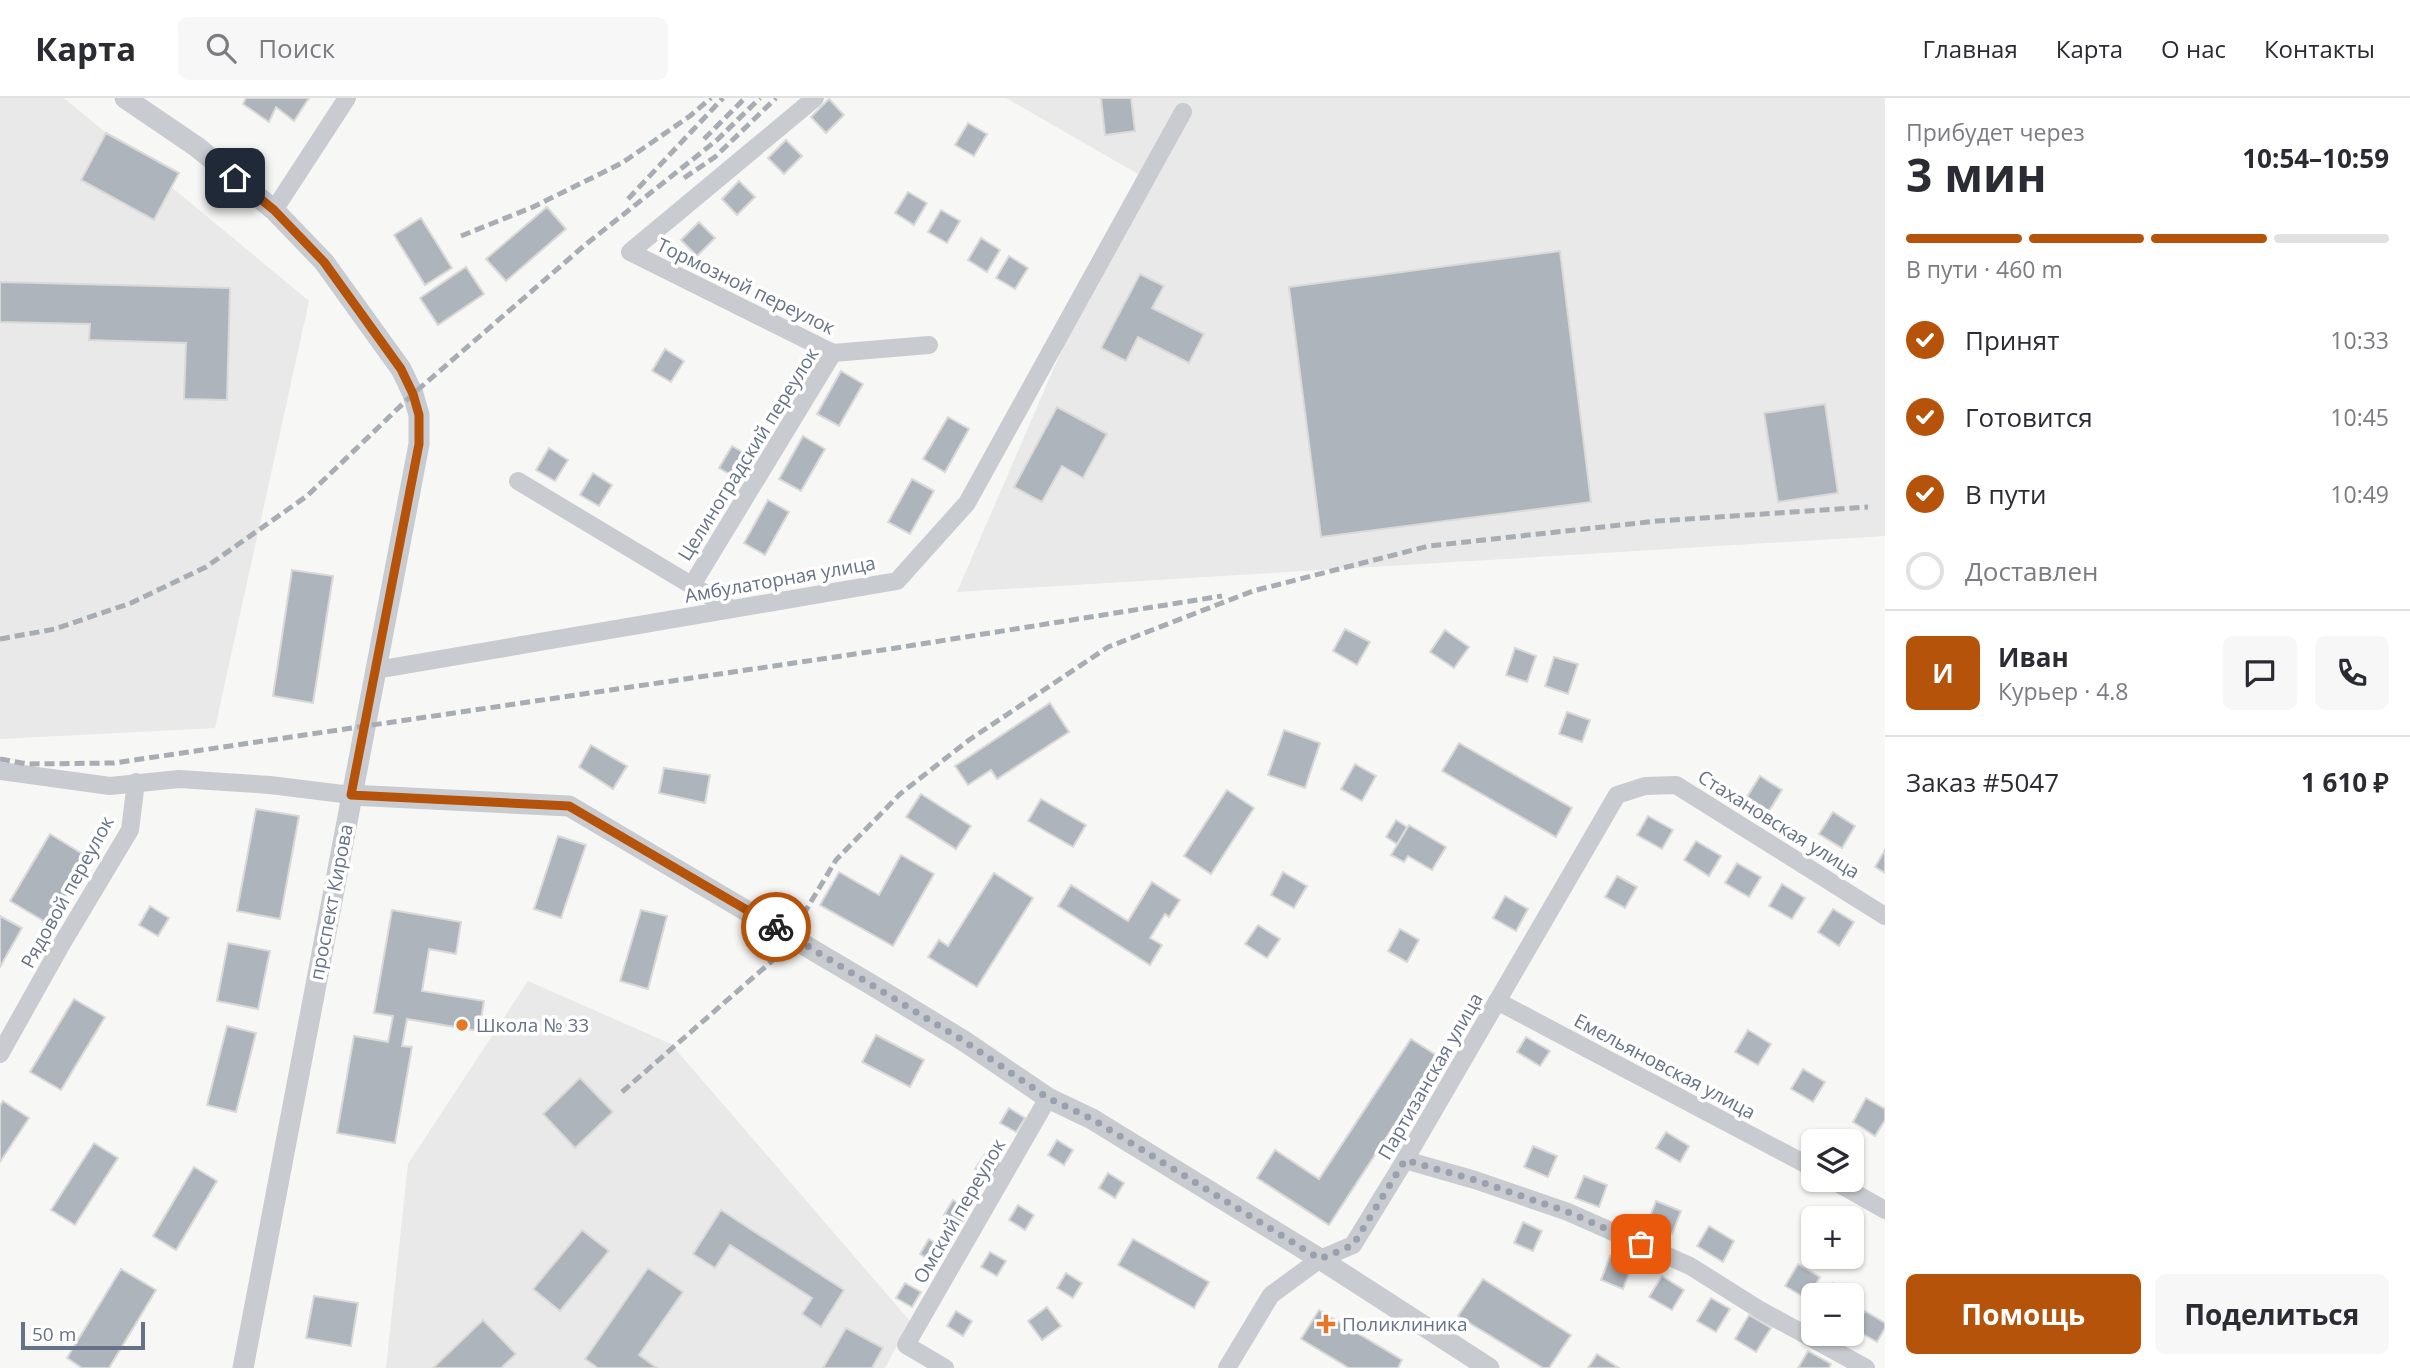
<!DOCTYPE html>
<html lang="ru">
<meta charset="utf-8">
<style>
:root{--surface:#fff;--page:#f7f7f7;--text:#2b2b33;--muted:#7c7c81;--line:#e1e1e2;--accent:#b45309}
body{margin:0;font-family:"Open Sans",sans-serif;background:var(--page);color:var(--text);height:100vh;display:flex;flex-direction:column;font-size:26px;white-space:nowrap}
*{box-sizing:border-box;margin:0}
p{font-size:23px;color:var(--muted)}
.icon{flex:none;width:38px;height:38px;fill:none;stroke:currentColor;stroke-width:2;stroke-linecap:round;stroke-linejoin:round}
.map{position:relative;flex:1;overflow:hidden}
.panel{display:flex;flex-direction:column;background:var(--surface);width:525px}
.panel>*{flex:none}
.buttons{position:absolute;left:1801px;top:1031px;display:grid;gap:14px}
.buttons a{display:grid;place-items:center;width:63px;height:63px;border-radius:10px;background:var(--surface);box-shadow:0 2px 5px #0004;font-size:35px}
.scale{position:absolute;left:21px;bottom:18px;width:124px;box-sizing:border-box;padding-left:7px;border:4px solid #667287;border-top:0;font-size:19px;line-height:24px;white-space:nowrap;color:#667287;-webkit-text-stroke:5px #fff;paint-order:stroke}
.pin{position:absolute;display:grid;place-items:center;width:60px;height:60px;color:#fff;margin:-30px;border-radius:14px;box-shadow:0 4px 10px #0006}
.courier{position:absolute;display:grid;place-items:center;width:70px;height:70px;margin:-35px;border:5px solid #b45309;border-radius:50%;background:#fff;color:#222;box-shadow:0 2px 9px #0007}
.summary em{font-style:normal;font-weight:700}
.summary div{display:flex;flex-direction:column-reverse}
.summary{display:flex;align-items:center;justify-content:space-between;height:119px;padding:0 21px}
h1{font-size:46px;font-weight:700;line-height:52px}
.bar{display:grid;grid-template-columns:repeat(4,1fr);gap:10px 7px;align-content:center;height:84px;padding:0 21px}
.bar i{height:9px;border-radius:5px;background:var(--line)}
.bar .on{background:var(--accent)}
.bar p{grid-column:span 4}
.line{display:flex;align-items:center;gap:18px;padding:0 21px;border-top:2px solid var(--line)}
.line div{flex:1}
.round{display:grid;place-items:center;flex:none;width:74px;height:74px;border-radius:10px;background:var(--page)}
ol{padding:0 21px;list-style:none}
li{display:flex;align-items:center;gap:21px;height:77px}
li p{margin-inline-start:auto}
li .icon{padding:7px;border-radius:50%;background:var(--accent);color:#fff;stroke-width:4}
li:last-child{color:var(--muted)}
li i{width:38px;height:38px;border:4px solid var(--line);border-radius:50%}
.button{display:flex;gap:14px;margin-top:auto;padding:14px 21px}
.button a{flex:1;height:80px;border-radius:10px;background:var(--accent);color:#fff;font-size:28px;font-weight:700;line-height:80px;text-align:center}
.button a+a{background:var(--page);color:var(--text)}
header{display:flex;align-items:center;gap:42px;box-sizing:border-box;height:98px;padding:0 35px;background:var(--surface);border-bottom:2px solid var(--line)}
header strong{font-size:33px}
nav{display:flex;gap:38px;margin-inline-start:auto;font-size:24px}
.search{width:490px;height:63px;background:var(--page);display:flex;align-items:center;gap:18px;box-sizing:border-box;padding:0 24px;border-radius:10px;color:var(--muted);font-size:26px}
main{display:flex;flex:1;min-height:0}
.map>svg:first-child{display:block}
.built{fill:#e8e9e8}
.building{fill:#aeb4bc;stroke:#d9dad7;stroke-width:2}
.lines{fill:none;stroke-linecap:round;stroke-linejoin:round}
.minor{stroke:#c8cbcf;stroke-width:18}
.tertiary{stroke:#c8cbcf;stroke-width:21}
.rail{stroke:#a8acb3;stroke-width:5;stroke-dasharray:10 5;stroke-linecap:butt}
.done{stroke:#99a1ae;stroke-width:7;stroke-dasharray:0 12.6}
.route{stroke:#b45309;stroke-width:9}
.poi-dot{fill:#e77726;stroke:#fff;stroke-width:2.5}
.labels{text-anchor:middle;stroke-width:7;stroke-linejoin:round;paint-order:stroke}
.street-label{font-size:19px;fill:#667287;stroke:#fff}
.poi-label{font-size:19px;fill:#667287;stroke:#fff;text-anchor:start}
</style>
<header>
<strong>Карта</strong>
<div class="search"><svg class="icon" aria-label="search" viewBox="0 0 24 24"><circle cx="10" cy="10" r="6"/><path d="M15 15l6 6"/></svg>Поиск</div>
<nav><a>Главная</a><a>Карта</a><a>О нас</a><a>Контакты</a></nav>
</header>
<main>
<div class="map">
<svg width="1885" height="1270" viewBox="0 0 1885 1270">
<rect width="100%" height="100%" fill="#f7f8f5"/>
<g class="built">
<path d="M 0,0 L 64,0 L 309,203 L 215,630 L 0,641 Z"/>
<path d="M 1006,0 L 1885,0 L 1885,438 L 957,494 L 1138,76 Z"/>
<path d="M 528,883 L 671,946 L 910,1223 L 885,1270 L 386,1270 L 408,1066 Z"/>
</g>
<g class="building">
<path d="M 246,0 L 309,0 L 294,23 L 276,9 L 269,24 L 243,6 Z"/>
<path d="M 1101,0 L 1131,0 L 1135,33 L 1105,37 Z"/>
<path d="M 829,1 L 844,17 L 826,35 L 811,19 Z"/>
<path d="M 968,25 L 987,36 L 974,58 L 955,47 Z"/>
<path d="M 106,35 L 179,75 L 154,122 L 81,82 Z"/>
<path d="M 786,42 L 802,58 L 784,76 L 768,60 Z"/>
<path d="M 739,83 L 755,99 L 737,117 L 722,101 Z"/>
<path d="M 908,94 L 927,105 L 914,127 L 895,115 Z"/>
<path d="M 547,109 L 566,131 L 506,183 L 486,161 Z"/>
<path d="M 941,112 L 960,123 L 947,145 L 928,134 Z"/>
<path d="M 421,120 L 452,170 L 425,187 L 394,137 Z"/>
<path d="M 699,124 L 715,140 L 697,158 L 681,142 Z"/>
<path d="M 981,140 L 1000,152 L 987,174 L 968,162 Z"/>
<path d="M 1560,153 L 1591,404 L 1321,439 L 1289,189 Z"/>
<path d="M 1009,158 L 1028,170 L 1015,191 L 996,180 Z"/>
<path d="M 466,169 L 484,196 L 438,227 L 420,200 Z"/>
<path d="M 1140,176 L 1164,188 L 1152,210 L 1204,236 L 1189,265 L 1138,239 L 1126,263 L 1101,250 Z"/>
<path d="M 0,184 L 230,190 L 227,302 L 184,301 L 186,245 L 89,242 L 90,226 L 0,224 Z"/>
<path d="M 665,251 L 684,263 L 671,284 L 652,273 Z"/>
<path d="M 841,273 L 863,286 L 839,328 L 817,316 Z"/>
<path d="M 1825,306 L 1838,395 L 1778,404 L 1764,315 Z"/>
<path d="M 1057,309 L 1107,336 L 1083,380 L 1062,368 L 1042,404 L 1014,389 Z"/>
<path d="M 948,319 L 969,331 L 945,374 L 923,361 Z"/>
<path d="M 803,338 L 825,351 L 801,393 L 779,381 Z"/>
<path d="M 732,348 L 751,359 L 738,381 L 719,370 Z"/>
<path d="M 549,350 L 568,362 L 555,383 L 536,372 Z"/>
<path d="M 593,375 L 612,387 L 599,408 L 580,397 Z"/>
<path d="M 912,381 L 934,393 L 910,436 L 888,424 Z"/>
<path d="M 768,402 L 789,414 L 765,457 L 744,445 Z"/>
<path d="M 292,472 L 333,478 L 313,605 L 273,598 Z"/>
<path d="M 1345,531 L 1370,544 L 1357,567 L 1333,553 Z"/>
<path d="M 1445,532 L 1469,549 L 1454,570 L 1430,554 Z"/>
<path d="M 1515,550 L 1536,558 L 1527,584 L 1506,577 Z"/>
<path d="M 1554,559 L 1578,566 L 1568,596 L 1545,588 Z"/>
<path d="M 1050,605 L 1069,634 L 997,681 L 991,672 L 968,687 L 955,668 Z"/>
<path d="M 1567,614 L 1590,622 L 1582,644 L 1559,636 Z"/>
<path d="M 1284,632 L 1320,645 L 1305,690 L 1268,677 Z"/>
<path d="M 1459,645 L 1572,710 L 1556,739 L 1442,673 Z"/>
<path d="M 591,647 L 627,668 L 613,691 L 579,669 Z"/>
<path d="M 1355,666 L 1376,678 L 1362,703 L 1341,691 Z"/>
<path d="M 664,670 L 710,677 L 705,705 L 659,695 Z"/>
<path d="M 1760,678 L 1782,692 L 1769,713 L 1747,699 Z"/>
<path d="M 1227,692 L 1254,710 L 1211,776 L 1184,758 Z"/>
<path d="M 921,696 L 971,728 L 956,751 L 906,719 Z"/>
<path d="M 1041,701 L 1086,727 L 1073,749 L 1028,723 Z"/>
<path d="M 256,711 L 299,718 L 280,821 L 237,813 Z"/>
<path d="M 1833,714 L 1855,728 L 1842,750 L 1819,736 Z"/>
<path d="M 1648,718 L 1673,732 L 1662,751 L 1637,737 Z"/>
<path d="M 1396,722 L 1407,729 L 1397,746 L 1386,739 Z"/>
<path d="M 1409,727 L 1446,749 L 1432,772 L 1408,758 L 1404,764 L 1391,757 Z"/>
<path d="M 50,736 L 89,760 L 49,826 L 10,803 Z"/>
<path d="M 558,738 L 586,747 L 561,820 L 534,811 Z"/>
<path d="M 1696,743 L 1721,758 L 1709,778 L 1684,762 Z"/>
<path d="M 1885,752 L 1885,775 L 1875,769 Z"/>
<path d="M 901,757 L 934,776 L 893,848 L 820,807 L 839,774 L 879,797 Z"/>
<path d="M 1737,765 L 1761,779 L 1749,799 L 1725,785 Z"/>
<path d="M 1283,774 L 1307,788 L 1294,810 L 1271,797 Z"/>
<path d="M 994,775 L 1033,800 L 977,889 L 928,859 L 939,842 L 948,848 Z"/>
<path d="M 1617,778 L 1637,789 L 1625,810 L 1605,799 Z"/>
<path d="M 1152,784 L 1180,802 L 1169,819 L 1165,816 L 1150,840 L 1162,847 L 1150,867 L 1058,808 L 1071,787 L 1128,823 Z"/>
<path d="M 1782,786 L 1805,800 L 1792,821 L 1769,808 Z"/>
<path d="M 1505,798 L 1528,811 L 1516,833 L 1493,820 Z"/>
<path d="M 150,808 L 169,820 L 158,838 L 139,827 Z"/>
<path d="M 1833,811 L 1854,824 L 1839,848 L 1818,834 Z"/>
<path d="M 392,812 L 461,824 L 456,856 L 429,851 L 422,893 L 484,903 L 479,933 L 407,921 L 402,948 L 412,949 L 395,1045 L 337,1035 L 354,938 L 388,944 L 393,918 L 374,915 Z"/>
<path d="M 641,812 L 667,818 L 648,891 L 620,883 Z"/>
<path d="M 0,818 L 22,830 L 0,869 Z"/>
<path d="M 1258,827 L 1280,841 L 1267,860 L 1245,846 Z"/>
<path d="M 1400,831 L 1419,842 L 1407,864 L 1388,853 Z"/>
<path d="M 228,845 L 270,853 L 258,911 L 217,903 Z"/>
<path d="M 74,901 L 105,919 L 61,992 L 30,974 Z"/>
<path d="M 227,928 L 256,935 L 236,1014 L 207,1007 Z"/>
<path d="M 1748,932 L 1771,946 L 1758,967 L 1735,954 Z"/>
<path d="M 876,937 L 924,962 L 910,989 L 862,964 Z"/>
<path d="M 1526,939 L 1550,953 L 1540,968 L 1517,954 Z"/>
<path d="M 1411,941 L 1439,959 L 1329,1127 L 1257,1080 L 1275,1052 L 1319,1081 Z"/>
<path d="M 1803,971 L 1825,984 L 1813,1004 L 1791,991 Z"/>
<path d="M 580,980 L 613,1014 L 575,1050 L 543,1016 Z"/>
<path d="M 1866,1000 L 1885,1011 L 1885,1022 L 1875,1038 L 1853,1024 Z"/>
<path d="M 3,1003 L 29,1020 L 0,1064 L 0,1008 Z"/>
<path d="M 1009,1010 L 1025,1020 L 1016,1034 L 1000,1025 Z"/>
<path d="M 1666,1034 L 1689,1048 L 1680,1064 L 1656,1050 Z"/>
<path d="M 1057,1042 L 1073,1052 L 1064,1067 L 1048,1057 Z"/>
<path d="M 94,1045 L 118,1060 L 75,1127 L 51,1112 Z"/>
<path d="M 1533,1048 L 1557,1058 L 1548,1079 L 1524,1069 Z"/>
<path d="M 985,1056 L 1001,1066 L 991,1081 L 975,1071 Z"/>
<path d="M 194,1069 L 217,1083 L 176,1152 L 153,1138 Z"/>
<path d="M 1108,1075 L 1124,1085 L 1115,1100 L 1099,1090 Z"/>
<path d="M 1584,1078 L 1607,1087 L 1599,1109 L 1575,1100 Z"/>
<path d="M 953,1102 L 969,1112 L 960,1127 L 944,1117 Z"/>
<path d="M 1656,1103 L 1681,1113 L 1672,1136 L 1647,1126 Z"/>
<path d="M 1018,1107 L 1034,1117 L 1025,1132 L 1009,1122 Z"/>
<path d="M 721,1112 L 844,1192 L 821,1229 L 802,1216 L 812,1200 L 730,1147 L 715,1170 L 693,1156 Z"/>
<path d="M 1523,1124 L 1542,1133 L 1533,1153 L 1514,1145 Z"/>
<path d="M 1709,1128 L 1734,1143 L 1723,1164 L 1697,1148 Z"/>
<path d="M 582,1132 L 609,1153 L 560,1213 L 533,1191 Z"/>
<path d="M 929,1141 L 945,1151 L 936,1166 L 920,1156 Z"/>
<path d="M 1133,1141 L 1209,1184 L 1194,1210 L 1118,1167 Z"/>
<path d="M 990,1154 L 1006,1163 L 997,1178 L 981,1169 Z"/>
<path d="M 1610,1158 L 1632,1167 L 1623,1191 L 1601,1182 Z"/>
<path d="M 1798,1166 L 1820,1179 L 1807,1201 L 1785,1188 Z"/>
<path d="M 648,1170 L 683,1194 L 639,1257 L 657,1270 L 598,1270 L 585,1261 Z"/>
<path d="M 121,1171 L 156,1192 L 109,1270 L 82,1270 L 67,1260 Z"/>
<path d="M 1066,1175 L 1082,1185 L 1073,1200 L 1057,1190 Z"/>
<path d="M 1662,1178 L 1684,1192 L 1672,1212 L 1649,1199 Z"/>
<path d="M 1483,1181 L 1571,1237 L 1549,1270 L 1543,1270 L 1458,1218 Z"/>
<path d="M 905,1185 L 921,1194 L 912,1209 L 896,1200 Z"/>
<path d="M 1833,1185 L 1856,1198 L 1852,1205 L 1852,1197 L 1826,1197 Z"/>
<path d="M 314,1198 L 358,1205 L 351,1248 L 306,1240 Z"/>
<path d="M 1711,1200 L 1730,1211 L 1716,1234 L 1697,1223 Z"/>
<path d="M 1047,1209 L 1061,1228 L 1042,1242 L 1028,1223 Z"/>
<path d="M 1319,1212 L 1402,1262 L 1398,1270 L 1349,1270 L 1301,1241 Z"/>
<path d="M 956,1213 L 972,1223 L 963,1238 L 947,1228 Z"/>
<path d="M 1865,1213 L 1885,1225 L 1885,1230 L 1877,1244 L 1854,1231 Z"/>
<path d="M 1749,1217 L 1771,1230 L 1756,1254 L 1735,1241 Z"/>
<path d="M 483,1222 L 516,1256 L 501,1270 L 433,1270 Z"/>
<path d="M 846,1230 L 883,1250 L 872,1270 L 823,1270 Z"/>
<path d="M 1808,1253 L 1831,1266 L 1829,1270 L 1798,1270 Z"/>
<path d="M 1597,1256 L 1619,1270 L 1588,1270 Z"/>
</g>
<g class="lines">
<g class="minor">
<path d="M 815,0 L 630,154 L 833,255"/>
<path d="M 274,112 L 347,0"/>
<path d="M 518,383 L 731,511"/>
<path d="M 692,487 L 833,255 L 929,247"/>
<path d="M 376,572 L 897,483 L 967,405 L 1183,14"/>
<path d="M 0,673 L 110,688 L 179,681 L 270,687 L 351,697"/>
<path d="M 1497,903 L 1813,1070"/>
<path d="M 0,956 L 60,849 L 130,732 L 136,684"/>
<path d="M 1405,1062 L 1475,1082 L 1568,1114 L 1690,1168 L 1760,1212 L 1866,1270"/>
<path d="M 1832,1082 L 1885,1112"/>
<path d="M 945,1270 L 906,1247 L 1048,1000"/>
<path d="M 1227,1270 L 1271,1197 L 1320,1161 L 1353,1147 L 1405,1062 L 1617,697 L 1645,688 L 1676,687 L 1885,818"/>
</g>
<g class="tertiary">
<path d="M 125,0 L 197,49 L 274,112 L 324,164 L 401,271 L 413,296 L 419,317 L 419,346 L 243,1270"/>
<path d="M 351,697 L 569,708 L 877,890 L 964,943 L 1048,1000 L 1092,1021 L 1320,1161 L 1489,1270"/>
</g>
<g class="rail">
<path d="M 704,41 L 745,0"/>
<path d="M 684,80 L 715,59 L 776,0"/>
<path d="M 628,101 L 723,0"/>
<path d="M 461,138 L 533,109 L 622,65 L 690,18 L 711,0"/>
<path d="M 0,541 L 55,531 L 131,505 L 206,469 L 307,398 L 413,296 L 585,147 L 717,42 L 760,0"/>
<path d="M 0,661 L 27,666 L 114,665 L 896,550 L 1222,498"/>
<path d="M 622,994 L 772,863 L 791,837 L 836,762 L 900,696 L 969,642 L 1108,549 L 1253,493 L 1429,448 L 1657,423 L 1868,409"/>
</g>
</g>
<g class="lines">
<path class="done" d="M 776,829 L 964,943 L 1048,1000 L 1092,1021 L 1320,1161 L 1353,1147 L 1405,1062 L 1475,1082 L 1568,1114 L 1641,1146"/>
<path class="route" d="M 235,80 L 274,112 L 324,164 L 401,271 L 413,296 L 419,317 L 419,346 L 351,697 L 569,708 L 776,829"/>
</g>
<g class="poi-dot">
<circle cx="462" cy="927" r="7"/>
<path d="M1322.5 1215.5h7v7h7v7h-7v7h-7v-7h-7v-7h7z"/>
</g>
<g class="labels">
<g class="street-label">
<text transform="translate(746 188) rotate(26)" y="7">Тормозной переулок</text>
<text transform="translate(748 356) rotate(-58)" y="7">Целиноградский переулок</text>
<text transform="translate(780 481) rotate(-10)" y="7">Амбулаторная улица</text>
<text transform="translate(1779 726) rotate(32)" y="7">Стахановская улица</text>
<text transform="translate(67 794) rotate(-61)" y="7">Рядовой переулок</text>
<text transform="translate(331 804) rotate(-79)" y="7">проспект Кирова</text>
<text transform="translate(1665 968) rotate(28)" y="7">Емельяновская улица</text>
<text transform="translate(1430 978) rotate(-60)" y="7">Партизанская улица</text>
<text transform="translate(959 1113) rotate(-60)" y="7">Омский переулок</text>
</g>
<g class="poi-label">
<text x="476" y="934">Школа № 33</text>
<text x="1342" y="1233">Поликлиника</text>
</g>
</g>
</svg>
<div class="buttons">
<a><svg class="icon" aria-label="layers" viewBox="0 0 24 24"><path d="M12 4l9 5-9 5-9-5zM3 14l9 5 9-5"/></svg></a>
<a>+</a>
<a>−</a>
</div>
<div class="scale">50 m</div>
<div class="pin" style="left:1641px;top:1146px;background:#ea580c"><svg class="icon" aria-label="bag" viewBox="0 0 24 24"><path d="M5 8h14l-1 12H6zM9 8a3 3 0 0 1 6 0"/></svg></div>
<div class="pin" style="left:235px;top:80px;background:#1f2937"><svg class="icon" aria-label="home" viewBox="0 0 24 24"><path d="M3 11l9-7 9 7M6 9v11h12V9"/></svg></div>
<div class="courier" style="left:776px;top:829px"><svg class="icon" aria-label="bike" viewBox="0 0 24 24"><circle cx="6" cy="16" r="4"/><circle cx="18" cy="16" r="4"/><path d="M6 16l4-8h5l3 8M10 8l3 8H6M13 5h3"/></svg></div>
</div>
<section class="panel">
<div class="summary"><div><h1>3 мин</h1><p>Прибудет через</p></div><em>10:54–10:59</em></div>
<div class="bar"><i class="on"></i><i class="on"></i><i class="on"></i><i></i><p>В пути · 460 m</p></div>
<ol>
<li><svg class="icon" aria-label="check" viewBox="0 0 24 24"><path d="M5 12l5 5 9-10"/></svg>Принят<p>10:33</p></li>
<li><svg class="icon" aria-label="check" viewBox="0 0 24 24"><path d="M5 12l5 5 9-10"/></svg>Готовится<p>10:45</p></li>
<li><svg class="icon" aria-label="check" viewBox="0 0 24 24"><path d="M5 12l5 5 9-10"/></svg>В пути<p>10:49</p></li>
<li><i></i>Доставлен</li>
</ol>
<div class="line" style="height:126px"><b class="round" style="background:var(--accent);color:#fff">И</b><div><b>Иван</b><p>Курьер · 4.8</p></div><a class="round"><svg class="icon" aria-label="chat" viewBox="0 0 24 24"><path d="M4 5h16v11H9l-5 4z"/></svg></a><a class="round"><svg class="icon" aria-label="phone" viewBox="0 0 24 24"><path d="M5 4h4l2 5-3 2q2 4 5 5l2-3 5 2v4C11 20 4 13 5 4z"/></svg></a></div>
<div class="line" style="height:91px"><div>Заказ #5047</div><b>1 610 ₽</b></div>
<div class="button"><a>Помощь</a><a>Поделиться</a></div>
</section>
</main>
